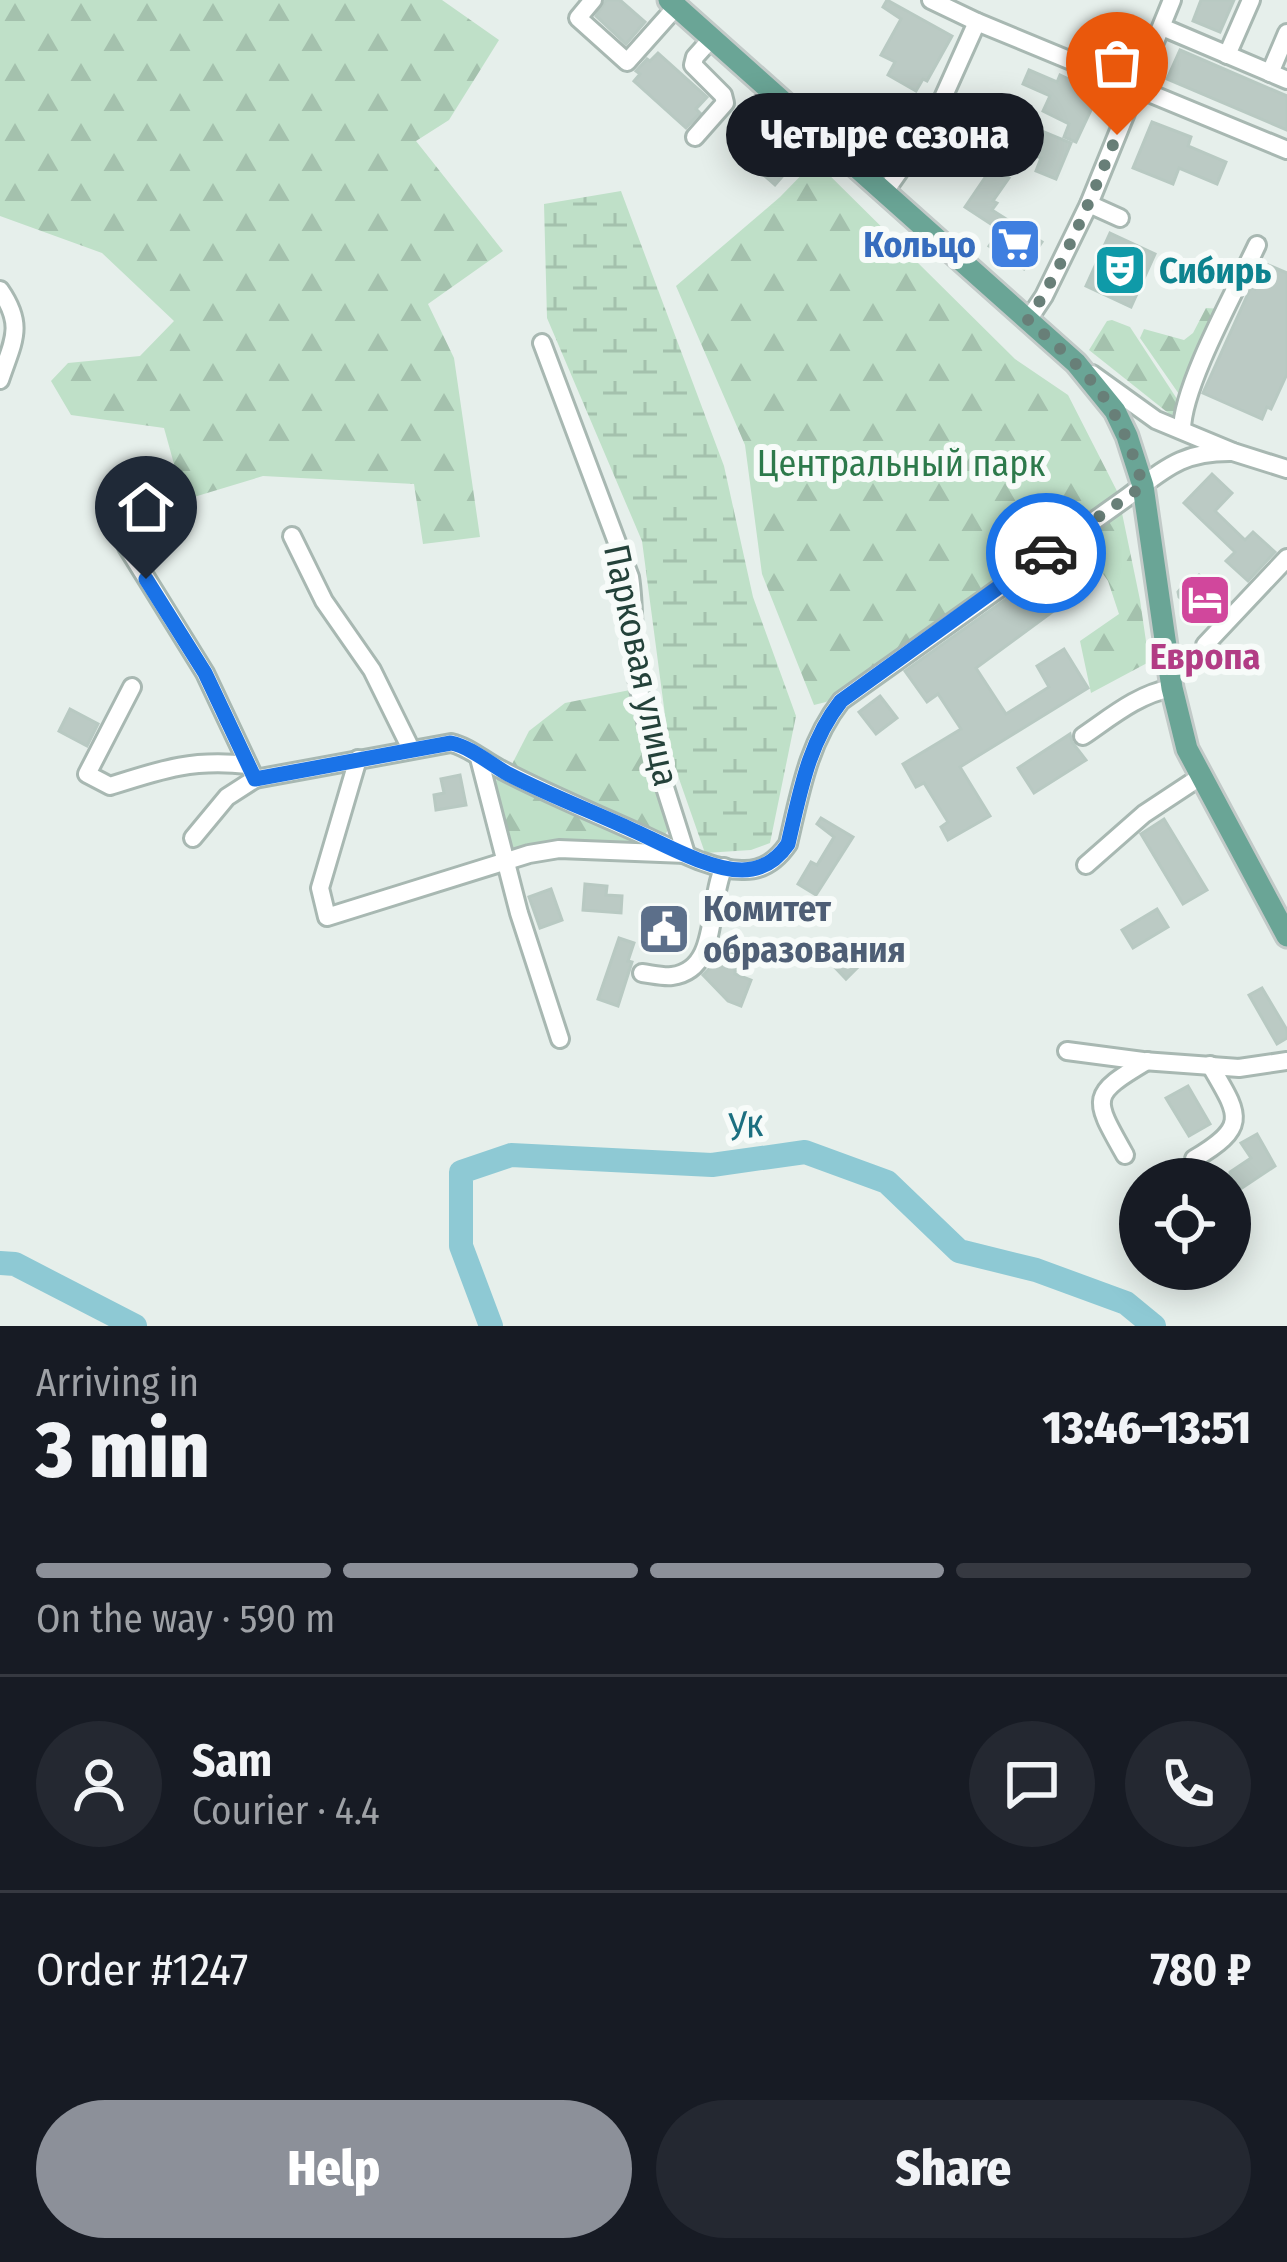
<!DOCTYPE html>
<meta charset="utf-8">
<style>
:root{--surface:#171b24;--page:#242831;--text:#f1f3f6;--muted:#9ea1a6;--line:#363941;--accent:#8c9099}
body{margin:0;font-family:"Fira Sans Condensed",sans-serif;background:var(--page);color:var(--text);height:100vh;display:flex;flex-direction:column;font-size:45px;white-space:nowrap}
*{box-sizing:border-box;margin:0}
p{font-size:39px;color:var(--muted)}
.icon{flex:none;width:66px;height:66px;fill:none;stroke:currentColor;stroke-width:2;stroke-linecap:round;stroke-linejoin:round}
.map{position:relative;height:1326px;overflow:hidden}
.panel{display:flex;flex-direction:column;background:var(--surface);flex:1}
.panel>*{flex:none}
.controls{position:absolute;left:1119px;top:1158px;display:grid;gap:24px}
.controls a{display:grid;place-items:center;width:132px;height:132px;border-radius:50%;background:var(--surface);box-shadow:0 6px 30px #0003;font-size:60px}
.pin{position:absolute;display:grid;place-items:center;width:102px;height:102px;color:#fff;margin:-123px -51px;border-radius:50% 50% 50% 0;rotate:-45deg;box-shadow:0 0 12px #0007}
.pin .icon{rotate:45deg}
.courier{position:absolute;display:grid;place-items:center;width:120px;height:120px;margin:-60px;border:9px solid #1a73e8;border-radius:50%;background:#fff;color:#222;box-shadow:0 3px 15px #0007}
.bubble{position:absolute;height:84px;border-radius:42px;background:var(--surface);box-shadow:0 6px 30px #0003;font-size:39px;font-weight:800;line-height:84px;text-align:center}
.headline em{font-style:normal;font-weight:800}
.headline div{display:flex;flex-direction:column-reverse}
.headline{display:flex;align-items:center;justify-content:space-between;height:204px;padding:0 36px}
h1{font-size:78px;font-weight:800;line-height:90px}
.bar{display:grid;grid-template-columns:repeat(4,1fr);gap:18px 12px;align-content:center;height:144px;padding:0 36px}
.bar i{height:15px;border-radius:9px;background:var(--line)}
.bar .current{background:var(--accent)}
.bar p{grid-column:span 4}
.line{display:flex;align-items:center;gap:30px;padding:0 36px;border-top:3px solid var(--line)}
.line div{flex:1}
.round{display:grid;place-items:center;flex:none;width:126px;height:126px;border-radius:63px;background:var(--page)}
.primary-button{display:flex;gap:24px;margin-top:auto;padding:24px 36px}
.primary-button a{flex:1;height:138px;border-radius:72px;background:var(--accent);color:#fff;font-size:48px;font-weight:800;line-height:138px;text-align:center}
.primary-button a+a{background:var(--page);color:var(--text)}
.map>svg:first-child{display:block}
.forest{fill:url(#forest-firs)}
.wetland{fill:url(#wetland-marsh)}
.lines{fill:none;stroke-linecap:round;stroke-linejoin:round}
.river{stroke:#8ec9d4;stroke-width:24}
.building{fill:#bbcac4;stroke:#b8c9c2;stroke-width:3}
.minor-casing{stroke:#a8b8b2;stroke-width:22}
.major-casing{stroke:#c2cac8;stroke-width:27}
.minor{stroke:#fff;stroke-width:16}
.major{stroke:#6aa596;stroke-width:21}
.done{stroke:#687f78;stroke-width:12;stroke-dasharray:0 21.6}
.route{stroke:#1a73e8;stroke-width:15}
.labels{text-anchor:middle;stroke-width:12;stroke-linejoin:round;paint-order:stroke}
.shop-label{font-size:36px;font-weight:bold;fill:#366cbe;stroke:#f7fbf9;text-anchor:end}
.culture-label{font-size:36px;font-weight:bold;fill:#0d838f;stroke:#f7fbf9;text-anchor:start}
.park-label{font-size:36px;fill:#2d7a4b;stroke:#f7fbf9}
.hotel-label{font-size:36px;font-weight:bold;fill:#b23c85;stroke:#f7fbf9}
.street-label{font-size:36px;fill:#24423a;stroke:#f7fbf9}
.service-label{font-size:36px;font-weight:bold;fill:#4e5e75;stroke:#f7fbf9;text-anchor:start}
.water-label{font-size:39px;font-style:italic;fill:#1c6f80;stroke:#f7fbf9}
</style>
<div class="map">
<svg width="1287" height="1326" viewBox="0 0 1287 1326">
<defs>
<pattern id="forest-firs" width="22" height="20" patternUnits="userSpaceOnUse" patternTransform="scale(3)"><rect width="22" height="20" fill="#bfe0c8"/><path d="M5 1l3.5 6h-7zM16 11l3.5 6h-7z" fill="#a4c1ad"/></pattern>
<pattern id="wetland-marsh" width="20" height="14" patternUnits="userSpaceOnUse" patternTransform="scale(3)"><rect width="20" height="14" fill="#bfe0c8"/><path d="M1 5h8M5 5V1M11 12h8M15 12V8" fill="none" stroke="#a4c1ad"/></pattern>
</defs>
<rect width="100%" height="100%" fill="#e6efeb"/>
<g class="forest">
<path d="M 0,0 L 442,0 L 499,40 L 449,120 L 416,141 L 503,251 L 428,304 L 454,358 L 480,537 L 423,544 L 414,484 L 263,476 L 184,500 L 164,428 L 71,415 L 51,381 L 68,363 L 140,356 L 174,321 L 102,253 L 0,216 Z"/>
<path d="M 815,161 L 1015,359 L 1068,395 L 1118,493 L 1114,499 L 826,702 L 814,705 L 762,574 L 745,445 L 676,286 L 780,197 Z"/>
<path d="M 1206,308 L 1221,309 L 1202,352 L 1196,351 L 1181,397 L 1140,338 L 1144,329 L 1184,340 L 1193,333 Z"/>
<path d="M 1112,320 L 1130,327 L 1179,402 L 1172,416 L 1089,350 L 1107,321 Z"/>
<path d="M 1122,513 L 1140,600 L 1149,662 L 1091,693 L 1080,641 L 1119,614 L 1108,581 L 1080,541 Z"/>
<path d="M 635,689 L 673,821 L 665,835 L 575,799 L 510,768 L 529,731 L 565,703 Z"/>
<path d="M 503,776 L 655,846 L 507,857 L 491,784 Z"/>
</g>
<path class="wetland" d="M 621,191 L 724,466 L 753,597 L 796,716 L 770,843 L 751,850 L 705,853 L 670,753 L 642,541 L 547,318 L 544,204 Z"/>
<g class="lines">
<g class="river">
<path d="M 0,1263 L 15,1264 L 135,1326"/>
<path d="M 491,1326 L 461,1246 L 461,1172 L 511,1155 L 712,1165 L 805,1152 L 887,1182 L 959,1251 L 1036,1270 L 1126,1303 L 1154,1326"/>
</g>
</g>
<g class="building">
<path d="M 606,0 L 620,0 L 645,22 L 626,44 L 596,16 Z"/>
<path d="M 887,0 L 952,36 L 927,81 L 923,79 L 916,91 L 888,75 L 895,62 L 881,55 L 901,19 L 883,7 Z"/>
<path d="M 1201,0 L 1234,0 L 1220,32 L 1193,21 Z"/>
<path d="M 1180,50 L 1287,96 L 1287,130 L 1167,79 Z"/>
<path d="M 658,53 L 707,97 L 696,109 L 700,113 L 686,128 L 634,81 L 640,74 L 636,71 L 647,59 L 650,61 Z"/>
<path d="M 1029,70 L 1057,82 L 1060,75 L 1099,93 L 1076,142 L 1064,137 L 1069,124 L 1043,111 L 1050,96 L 1023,84 Z"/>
<path d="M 974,103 L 1071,143 L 1056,179 L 1036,171 L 1041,158 L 1012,146 L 1001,173 L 1009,178 L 993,201 L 997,203 L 992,210 L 1042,242 L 1024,269 L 989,246 L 1000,230 L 965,207 L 1005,148 L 993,139 L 984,150 L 958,139 Z"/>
<path d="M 1152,122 L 1191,137 L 1188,146 L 1226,162 L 1217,184 L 1179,168 L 1173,184 L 1133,168 Z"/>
<path d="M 753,129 L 794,163 L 775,185 L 735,150 Z"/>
<path d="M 1110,233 L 1155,254 L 1131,307 L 1086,286 Z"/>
<path d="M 1266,264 L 1287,273 L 1287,374 L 1271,409 L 1267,407 L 1262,419 L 1203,393 L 1251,287 L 1255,289 Z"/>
<path d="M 1212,474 L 1232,493 L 1215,511 L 1245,540 L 1253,532 L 1275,552 L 1248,581 L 1226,561 L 1235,552 L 1184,503 Z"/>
<path d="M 1057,563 L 1078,593 L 976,668 L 1006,714 L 1049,687 L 1037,666 L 1064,649 L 1088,688 L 960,767 L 990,816 L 948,840 L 941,827 L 948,822 L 924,783 L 916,787 L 903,764 L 961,729 L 938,694 L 927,702 L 905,671 Z"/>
<path d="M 1199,575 L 1229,601 L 1208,623 L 1179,597 L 1178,592 L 1188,580 L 1191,583 Z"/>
<path d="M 880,696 L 897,718 L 876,734 L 859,712 Z"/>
<path d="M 70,709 L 98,724 L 87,746 L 59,731 Z"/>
<path d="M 1070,734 L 1072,742 L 1086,760 L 1034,793 L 1018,768 Z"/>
<path d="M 460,775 L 466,805 L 436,810 L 434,795 L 444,793 L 441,779 Z"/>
<path d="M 821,818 L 853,837 L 816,895 L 798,884 L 811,862 L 817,865 L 834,837 L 817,824 Z"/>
<path d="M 1164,819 L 1207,890 L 1183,904 L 1141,834 Z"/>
<path d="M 585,884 L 607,886 L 606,895 L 622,896 L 621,913 L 583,910 Z"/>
<path d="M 551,889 L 562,920 L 540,928 L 529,897 Z"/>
<path d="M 1157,909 L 1168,927 L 1133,948 L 1122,930 Z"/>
<path d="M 643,914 L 688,917 L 685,944 L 641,940 Z"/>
<path d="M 619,938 L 634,943 L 628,961 L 632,962 L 618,1006 L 598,999 Z"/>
<path d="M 846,941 L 865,960 L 846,979 L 827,959 Z"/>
<path d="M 722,946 L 736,946 L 735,974 L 751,980 L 741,1006 L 728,1001 L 703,975 L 721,957 Z"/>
<path d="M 1262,988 L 1287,1030 L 1287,1038 L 1277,1044 L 1249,995 Z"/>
<path d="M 1188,1086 L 1210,1124 L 1189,1136 L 1166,1098 Z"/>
<path d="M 1257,1134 L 1275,1166 L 1230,1196 L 1230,1172 L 1251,1158 L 1241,1143 Z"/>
</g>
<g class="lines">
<g class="minor-casing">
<g id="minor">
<path d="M 593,0 L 578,18 L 627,62 L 676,7"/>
<path d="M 931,0 L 977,22 L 1287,150"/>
<path d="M 1162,27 L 1287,80"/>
<path d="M 1227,55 L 1251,0"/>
<path d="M 1270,73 L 1287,33"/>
<path d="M 695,137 L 725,103 L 723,95 L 693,65 L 695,57 L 712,38"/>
<path d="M 884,193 L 929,129 L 977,22"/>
<path d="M 1089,204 L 1120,218"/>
<path d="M 0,290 C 25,326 13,341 0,380"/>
<path d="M 1028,320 L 1044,296 L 1089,204 L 1172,0"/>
<path d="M 1092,374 L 1156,420 L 1233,452 L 1287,469"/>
<path d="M 1182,430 C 1182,386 1237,288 1257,245"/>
<path d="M 292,536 L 324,601 L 372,670 L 411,749"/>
<path d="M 127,547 L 205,673 L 255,779 L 451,743 C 469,747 484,761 500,769 C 547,794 597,814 645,836 C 674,849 710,870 742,870 C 763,871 777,860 788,844 C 800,793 808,743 841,701 L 1126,498 C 1165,469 1181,451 1233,452"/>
<path d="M 1205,645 L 1287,558"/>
<path d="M 132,687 L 87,774 L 110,786 C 163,769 192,759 248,765"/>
<path d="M 1083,736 C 1111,717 1138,694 1172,688"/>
<path d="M 479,758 L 519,913 L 560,1039"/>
<path d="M 358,759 L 320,888 L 327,917 L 529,854 L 559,849 L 686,854 C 668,794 645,734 636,671 C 632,640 635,608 630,577 L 542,343"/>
<path d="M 193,838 L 227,797 L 255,779"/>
<path d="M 1086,865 L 1144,814 L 1200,777"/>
<path d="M 642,973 C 651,974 663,977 672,976 C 720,970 707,903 724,867"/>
<path d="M 1067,1051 L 1143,1061 L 1239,1068 L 1287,1061"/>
<path d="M 1125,1155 C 1092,1097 1090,1095 1147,1061"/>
<path d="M 1194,1159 C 1250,1126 1239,1115 1210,1065"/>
</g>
</g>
<g class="major-casing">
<path id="major" d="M 669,0 L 1076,363 L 1115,411 L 1127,436 L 1143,486 L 1172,688 L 1187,749 L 1287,936"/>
</g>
<use href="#minor" class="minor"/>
<use href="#major" class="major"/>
</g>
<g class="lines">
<path class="done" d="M 1046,553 L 1143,486 C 1118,401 1093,377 1028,320 C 1065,263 1091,198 1117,135"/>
<path class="route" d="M 146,579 L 205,673 L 255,779 L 451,743 C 471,747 490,764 508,774 C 547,794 588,810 628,828 C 660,842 708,870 742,870 C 763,870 777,860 788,844 C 800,793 808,743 841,701 L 1046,553"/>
</g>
<defs>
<g id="supermarket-square" transform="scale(2.7)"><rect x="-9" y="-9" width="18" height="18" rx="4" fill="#3f7fe0" stroke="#f7fbf9"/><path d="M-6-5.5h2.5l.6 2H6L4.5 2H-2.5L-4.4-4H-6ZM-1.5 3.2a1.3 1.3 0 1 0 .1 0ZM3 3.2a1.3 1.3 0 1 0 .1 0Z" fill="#fff"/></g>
<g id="theatre-square" transform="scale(2.7)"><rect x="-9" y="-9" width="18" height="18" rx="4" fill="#0f9aa8" stroke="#f7fbf9"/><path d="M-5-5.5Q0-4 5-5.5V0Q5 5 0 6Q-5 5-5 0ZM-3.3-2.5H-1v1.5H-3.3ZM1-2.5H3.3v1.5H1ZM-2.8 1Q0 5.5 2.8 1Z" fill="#fff"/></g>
<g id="hotel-square" transform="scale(2.7)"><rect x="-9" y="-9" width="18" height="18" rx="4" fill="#d1479c" stroke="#f7fbf9"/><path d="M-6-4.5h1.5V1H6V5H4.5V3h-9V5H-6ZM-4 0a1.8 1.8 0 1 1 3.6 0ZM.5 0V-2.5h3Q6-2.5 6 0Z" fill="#fff"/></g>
<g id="civic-square" transform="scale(2.7)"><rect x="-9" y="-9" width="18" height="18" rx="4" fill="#5c6f8a" stroke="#f7fbf9"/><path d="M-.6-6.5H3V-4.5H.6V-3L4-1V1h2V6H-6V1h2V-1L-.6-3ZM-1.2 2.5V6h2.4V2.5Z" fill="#fff"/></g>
</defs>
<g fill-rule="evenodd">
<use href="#supermarket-square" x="1015" y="244"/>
<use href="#theatre-square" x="1120" y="270"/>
<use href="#hotel-square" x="1205" y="600"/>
<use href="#civic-square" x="664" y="929"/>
</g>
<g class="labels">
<g class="shop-label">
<text x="976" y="257">Кольцо</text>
</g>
<g class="culture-label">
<text x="1159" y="283">Сибирь</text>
</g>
<g class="park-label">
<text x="901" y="476">Центральный парк</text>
</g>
<g class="hotel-label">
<text x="1205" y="669">Европа</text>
</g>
<g class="street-label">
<text transform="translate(642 665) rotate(78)" y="13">Парковая улица</text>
</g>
<g class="service-label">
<text x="703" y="921">Комитет<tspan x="703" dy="41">образования</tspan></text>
</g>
<g class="water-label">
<text transform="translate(746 1124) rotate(-8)" y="14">Ук</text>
</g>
</g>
</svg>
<div class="controls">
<a><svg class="icon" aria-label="locate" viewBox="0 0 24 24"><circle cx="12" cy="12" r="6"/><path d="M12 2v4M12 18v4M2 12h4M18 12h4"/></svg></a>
</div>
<div class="pin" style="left:1117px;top:135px;background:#ea580c"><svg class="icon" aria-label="bag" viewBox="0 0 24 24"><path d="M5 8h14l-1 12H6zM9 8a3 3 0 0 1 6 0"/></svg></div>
<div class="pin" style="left:146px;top:579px;background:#1f2937"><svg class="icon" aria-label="home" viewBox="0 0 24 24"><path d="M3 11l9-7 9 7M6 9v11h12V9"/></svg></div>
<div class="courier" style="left:1046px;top:553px"><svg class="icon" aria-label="car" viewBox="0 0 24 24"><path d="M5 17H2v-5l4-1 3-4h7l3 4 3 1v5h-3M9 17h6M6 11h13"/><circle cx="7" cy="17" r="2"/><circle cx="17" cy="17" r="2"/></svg></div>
<div class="bubble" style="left:726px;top:93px;width:318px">Четыре сезона</div>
</div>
<section class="panel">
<div class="headline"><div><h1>3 min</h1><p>Arriving in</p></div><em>13:46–13:51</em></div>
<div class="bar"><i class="current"></i><i class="current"></i><i class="current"></i><i></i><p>On the way · 590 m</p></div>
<div class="line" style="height:216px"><a class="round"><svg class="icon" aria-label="person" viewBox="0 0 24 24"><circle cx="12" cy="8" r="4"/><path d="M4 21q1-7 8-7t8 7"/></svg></a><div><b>Sam</b><p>Courier · 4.4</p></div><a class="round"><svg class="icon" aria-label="chat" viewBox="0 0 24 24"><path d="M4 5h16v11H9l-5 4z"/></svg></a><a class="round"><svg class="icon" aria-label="phone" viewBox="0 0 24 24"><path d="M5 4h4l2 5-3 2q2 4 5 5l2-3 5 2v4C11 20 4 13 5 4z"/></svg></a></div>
<div class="line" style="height:156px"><div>Order #1247</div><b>780 ₽</b></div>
<div class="primary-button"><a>Help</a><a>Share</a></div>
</section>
